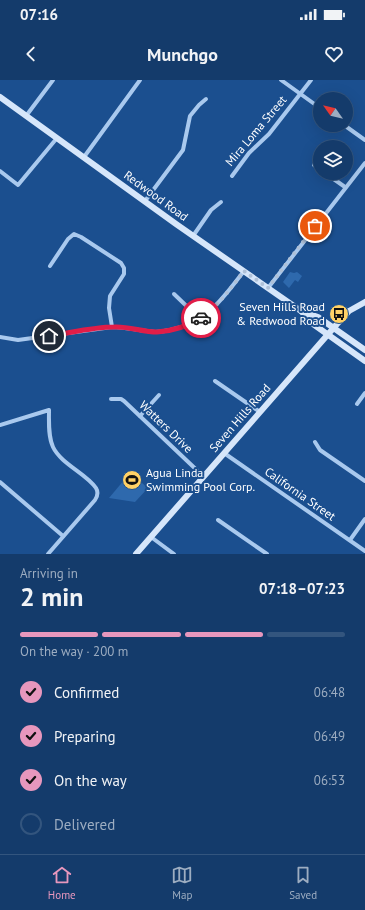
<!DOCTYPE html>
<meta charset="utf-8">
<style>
:root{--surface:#143b6b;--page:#1d4271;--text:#f1f3f6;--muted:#9dadc1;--line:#33557e;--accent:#e797bd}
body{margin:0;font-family:"PT Sans",sans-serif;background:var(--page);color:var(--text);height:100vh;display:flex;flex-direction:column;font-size:15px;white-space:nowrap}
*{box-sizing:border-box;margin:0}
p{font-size:13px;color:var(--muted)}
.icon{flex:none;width:22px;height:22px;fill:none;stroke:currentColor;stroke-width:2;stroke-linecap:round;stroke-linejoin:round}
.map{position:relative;height:474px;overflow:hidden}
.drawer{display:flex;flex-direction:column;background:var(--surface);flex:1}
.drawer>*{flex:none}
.needle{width:26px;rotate:304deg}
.tools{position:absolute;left:313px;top:12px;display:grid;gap:8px}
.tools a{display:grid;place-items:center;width:40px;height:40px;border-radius:50%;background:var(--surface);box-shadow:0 4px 16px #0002,0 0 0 1px var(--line);font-size:20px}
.pin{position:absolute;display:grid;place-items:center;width:34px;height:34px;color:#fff;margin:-17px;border:2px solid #fff;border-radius:50%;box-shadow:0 1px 4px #0007}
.courier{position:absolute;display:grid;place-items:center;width:40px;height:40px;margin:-20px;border:3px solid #e11d48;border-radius:50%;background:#fff;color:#222;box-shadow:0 1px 5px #0007}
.summary em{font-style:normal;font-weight:700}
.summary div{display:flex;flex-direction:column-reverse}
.summary{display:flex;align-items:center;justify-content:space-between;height:68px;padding:0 20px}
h1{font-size:26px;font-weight:700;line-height:30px}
.bar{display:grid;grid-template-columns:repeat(4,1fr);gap:6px 4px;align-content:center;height:48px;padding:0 20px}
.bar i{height:5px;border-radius:3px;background:var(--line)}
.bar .current{background:var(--accent)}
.bar p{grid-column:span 4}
ol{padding:0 20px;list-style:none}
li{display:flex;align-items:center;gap:12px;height:44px}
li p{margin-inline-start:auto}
li .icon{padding:4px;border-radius:50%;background:var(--accent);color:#111;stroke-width:4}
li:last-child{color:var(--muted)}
li i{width:22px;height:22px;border:2px solid var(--line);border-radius:50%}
.status{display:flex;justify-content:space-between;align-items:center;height:28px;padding:0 20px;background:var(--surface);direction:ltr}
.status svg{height:11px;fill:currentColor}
header{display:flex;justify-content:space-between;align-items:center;height:52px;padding:0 20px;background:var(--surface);font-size:18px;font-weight:700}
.menu{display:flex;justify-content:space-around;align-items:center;height:56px;border-top:1px solid var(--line);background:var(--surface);font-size:11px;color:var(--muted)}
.menu a{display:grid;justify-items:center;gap:2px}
.menu .current{color:var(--accent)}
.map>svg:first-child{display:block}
.green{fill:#2e69ad}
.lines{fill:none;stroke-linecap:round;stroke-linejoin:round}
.street{stroke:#a9c9ee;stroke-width:4}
.secondary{stroke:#d6e6fa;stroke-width:6}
.done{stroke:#afc1d8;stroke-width:4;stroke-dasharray:0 7.2}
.route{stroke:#e11d48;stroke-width:5}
.labels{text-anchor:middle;stroke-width:4;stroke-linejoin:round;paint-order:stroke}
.street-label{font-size:12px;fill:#fff;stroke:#1b4f8f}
.poi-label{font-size:12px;fill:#fff;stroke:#1b4f8f;text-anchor:end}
</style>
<div class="status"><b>07:16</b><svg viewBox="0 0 49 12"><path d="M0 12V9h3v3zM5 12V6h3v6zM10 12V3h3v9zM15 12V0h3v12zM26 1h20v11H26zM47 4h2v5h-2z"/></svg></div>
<header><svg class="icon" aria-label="back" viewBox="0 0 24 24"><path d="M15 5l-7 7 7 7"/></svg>Munchgo<svg class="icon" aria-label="heart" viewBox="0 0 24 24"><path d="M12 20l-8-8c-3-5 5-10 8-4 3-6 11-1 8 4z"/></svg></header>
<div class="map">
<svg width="365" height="474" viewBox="0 0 365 474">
<rect width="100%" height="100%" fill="#1b4f8f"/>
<g class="green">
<path d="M 290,192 L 294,193 L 297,192 L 302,196 L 298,202 L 295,200 L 289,208 L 283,202 Z"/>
<path d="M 130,393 L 148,408 L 135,422 L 109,418 Z"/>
</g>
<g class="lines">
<g class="street">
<path d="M 281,0 L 320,28"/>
<path d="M 26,36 L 53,0"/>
<path d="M 344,45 L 365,60"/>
<path d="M 84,77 L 140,0"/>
<path d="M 318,79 L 314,85 L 320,89"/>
<path d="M 0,91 L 18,105 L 57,58"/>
<path d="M 325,93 L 345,107"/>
<path d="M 232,96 L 249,73 L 269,54 L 311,0"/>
<path d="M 145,121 L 183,70 L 190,36 L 199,25 L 206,19"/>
<path d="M 193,156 L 211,130 L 221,122"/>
<path d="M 50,186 L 68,159 L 74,154 L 81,157 L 121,183 L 124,188 L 124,194 L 110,216 L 109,228 L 112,247"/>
<path d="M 268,208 L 365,83"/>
<path d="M 174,214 L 200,239"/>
<path d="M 0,257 L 18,260 L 112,247 C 127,247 140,251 155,252 C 160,252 165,251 170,250 C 207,243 223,218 244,191"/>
<path d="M 215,301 L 260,332"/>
<path d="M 111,319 L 121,319 L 124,321 L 203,396"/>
<path d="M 357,324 L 365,313"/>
<path d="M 140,336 L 159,315"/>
<path d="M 0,345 L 49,330 C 49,342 48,356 53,367 C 61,384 87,394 96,408 C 99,413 97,417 95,420 L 48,474"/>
<path d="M 315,362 L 320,370 L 365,401"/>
<path d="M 224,373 L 365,471"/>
<path d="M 0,402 L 63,456"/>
<path d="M 218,440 L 267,474"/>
<path d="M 151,457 L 174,474"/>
<path d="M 350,460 L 365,439"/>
</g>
<g class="secondary">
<path d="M 0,17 L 176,144 L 301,231 L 318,237 L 365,270"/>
<path d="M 302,232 L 313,244 L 365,281"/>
<path d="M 136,474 L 337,244 L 349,231 L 365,222"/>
</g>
</g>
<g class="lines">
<path class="done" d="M 201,238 C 219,225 231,208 244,191 L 268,208 L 315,146"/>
<path class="route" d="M 49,256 C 70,253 93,247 114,247 C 128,246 143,252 157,252 C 172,251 188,246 201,238"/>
</g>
<defs>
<g id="bus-disc" transform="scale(1)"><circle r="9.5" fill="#ffd166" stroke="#1b4f8f"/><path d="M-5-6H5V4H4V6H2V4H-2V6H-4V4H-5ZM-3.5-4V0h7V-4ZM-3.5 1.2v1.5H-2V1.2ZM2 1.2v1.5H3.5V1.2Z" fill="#111"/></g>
<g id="stadium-disc" transform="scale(1)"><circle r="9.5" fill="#ffd166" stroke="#1b4f8f"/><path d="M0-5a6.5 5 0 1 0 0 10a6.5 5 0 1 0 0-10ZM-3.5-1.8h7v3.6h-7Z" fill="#111"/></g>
</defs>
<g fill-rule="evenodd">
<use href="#bus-disc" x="339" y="234"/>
<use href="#stadium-disc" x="132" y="400"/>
</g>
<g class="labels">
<g class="street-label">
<text transform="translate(256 51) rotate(-50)" y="4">Mira Loma Street</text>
<text transform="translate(156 116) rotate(36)" y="4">Redwood Road</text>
<text transform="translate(240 338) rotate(-49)" y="4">Seven Hills Road</text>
<text transform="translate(166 347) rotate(44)" y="4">Watters Drive</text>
<text transform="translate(300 414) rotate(35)" y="4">California Street</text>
</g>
<g class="poi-label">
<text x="325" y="231">Seven Hills Road<tspan x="325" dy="14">&amp; Redwood Road</tspan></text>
<text x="146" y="397" text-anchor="start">Agua Linda<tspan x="146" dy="14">Swimming Pool Corp.</tspan></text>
</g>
</g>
</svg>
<div class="tools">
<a><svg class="needle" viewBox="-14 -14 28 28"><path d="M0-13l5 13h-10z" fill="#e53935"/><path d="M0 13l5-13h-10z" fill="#9dadc1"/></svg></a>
<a><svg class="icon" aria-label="layers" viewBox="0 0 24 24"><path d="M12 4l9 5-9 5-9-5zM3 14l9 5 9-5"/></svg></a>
</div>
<div class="pin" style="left:315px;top:146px;background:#ea580c"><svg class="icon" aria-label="bag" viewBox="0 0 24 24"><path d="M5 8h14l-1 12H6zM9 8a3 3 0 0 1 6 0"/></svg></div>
<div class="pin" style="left:49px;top:256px;background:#1f2937"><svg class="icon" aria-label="home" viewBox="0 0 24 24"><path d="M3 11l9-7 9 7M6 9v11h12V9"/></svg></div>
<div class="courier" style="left:201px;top:238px"><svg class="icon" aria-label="car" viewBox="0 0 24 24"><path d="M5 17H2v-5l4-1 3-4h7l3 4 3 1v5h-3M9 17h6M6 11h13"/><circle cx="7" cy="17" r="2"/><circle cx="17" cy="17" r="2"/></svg></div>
</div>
<section class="drawer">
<div class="summary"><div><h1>2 min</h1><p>Arriving in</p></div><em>07:18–07:23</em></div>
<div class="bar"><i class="current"></i><i class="current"></i><i class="current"></i><i></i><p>On the way · 200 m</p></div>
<ol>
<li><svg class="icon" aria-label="check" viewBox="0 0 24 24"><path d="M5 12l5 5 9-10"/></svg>Confirmed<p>06:48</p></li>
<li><svg class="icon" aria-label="check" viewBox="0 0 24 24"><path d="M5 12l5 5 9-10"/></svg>Preparing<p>06:49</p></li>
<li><svg class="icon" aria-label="check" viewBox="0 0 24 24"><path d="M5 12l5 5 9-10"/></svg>On the way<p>06:53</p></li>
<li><i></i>Delivered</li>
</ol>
</section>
<nav class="menu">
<a class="current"><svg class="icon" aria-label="home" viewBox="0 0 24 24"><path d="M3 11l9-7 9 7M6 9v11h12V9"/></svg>Home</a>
<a><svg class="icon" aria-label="map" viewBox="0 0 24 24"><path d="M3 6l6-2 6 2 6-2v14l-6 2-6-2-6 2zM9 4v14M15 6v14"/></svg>Map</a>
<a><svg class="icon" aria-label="saved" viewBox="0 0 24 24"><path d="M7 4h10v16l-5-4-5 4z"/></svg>Saved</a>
</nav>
